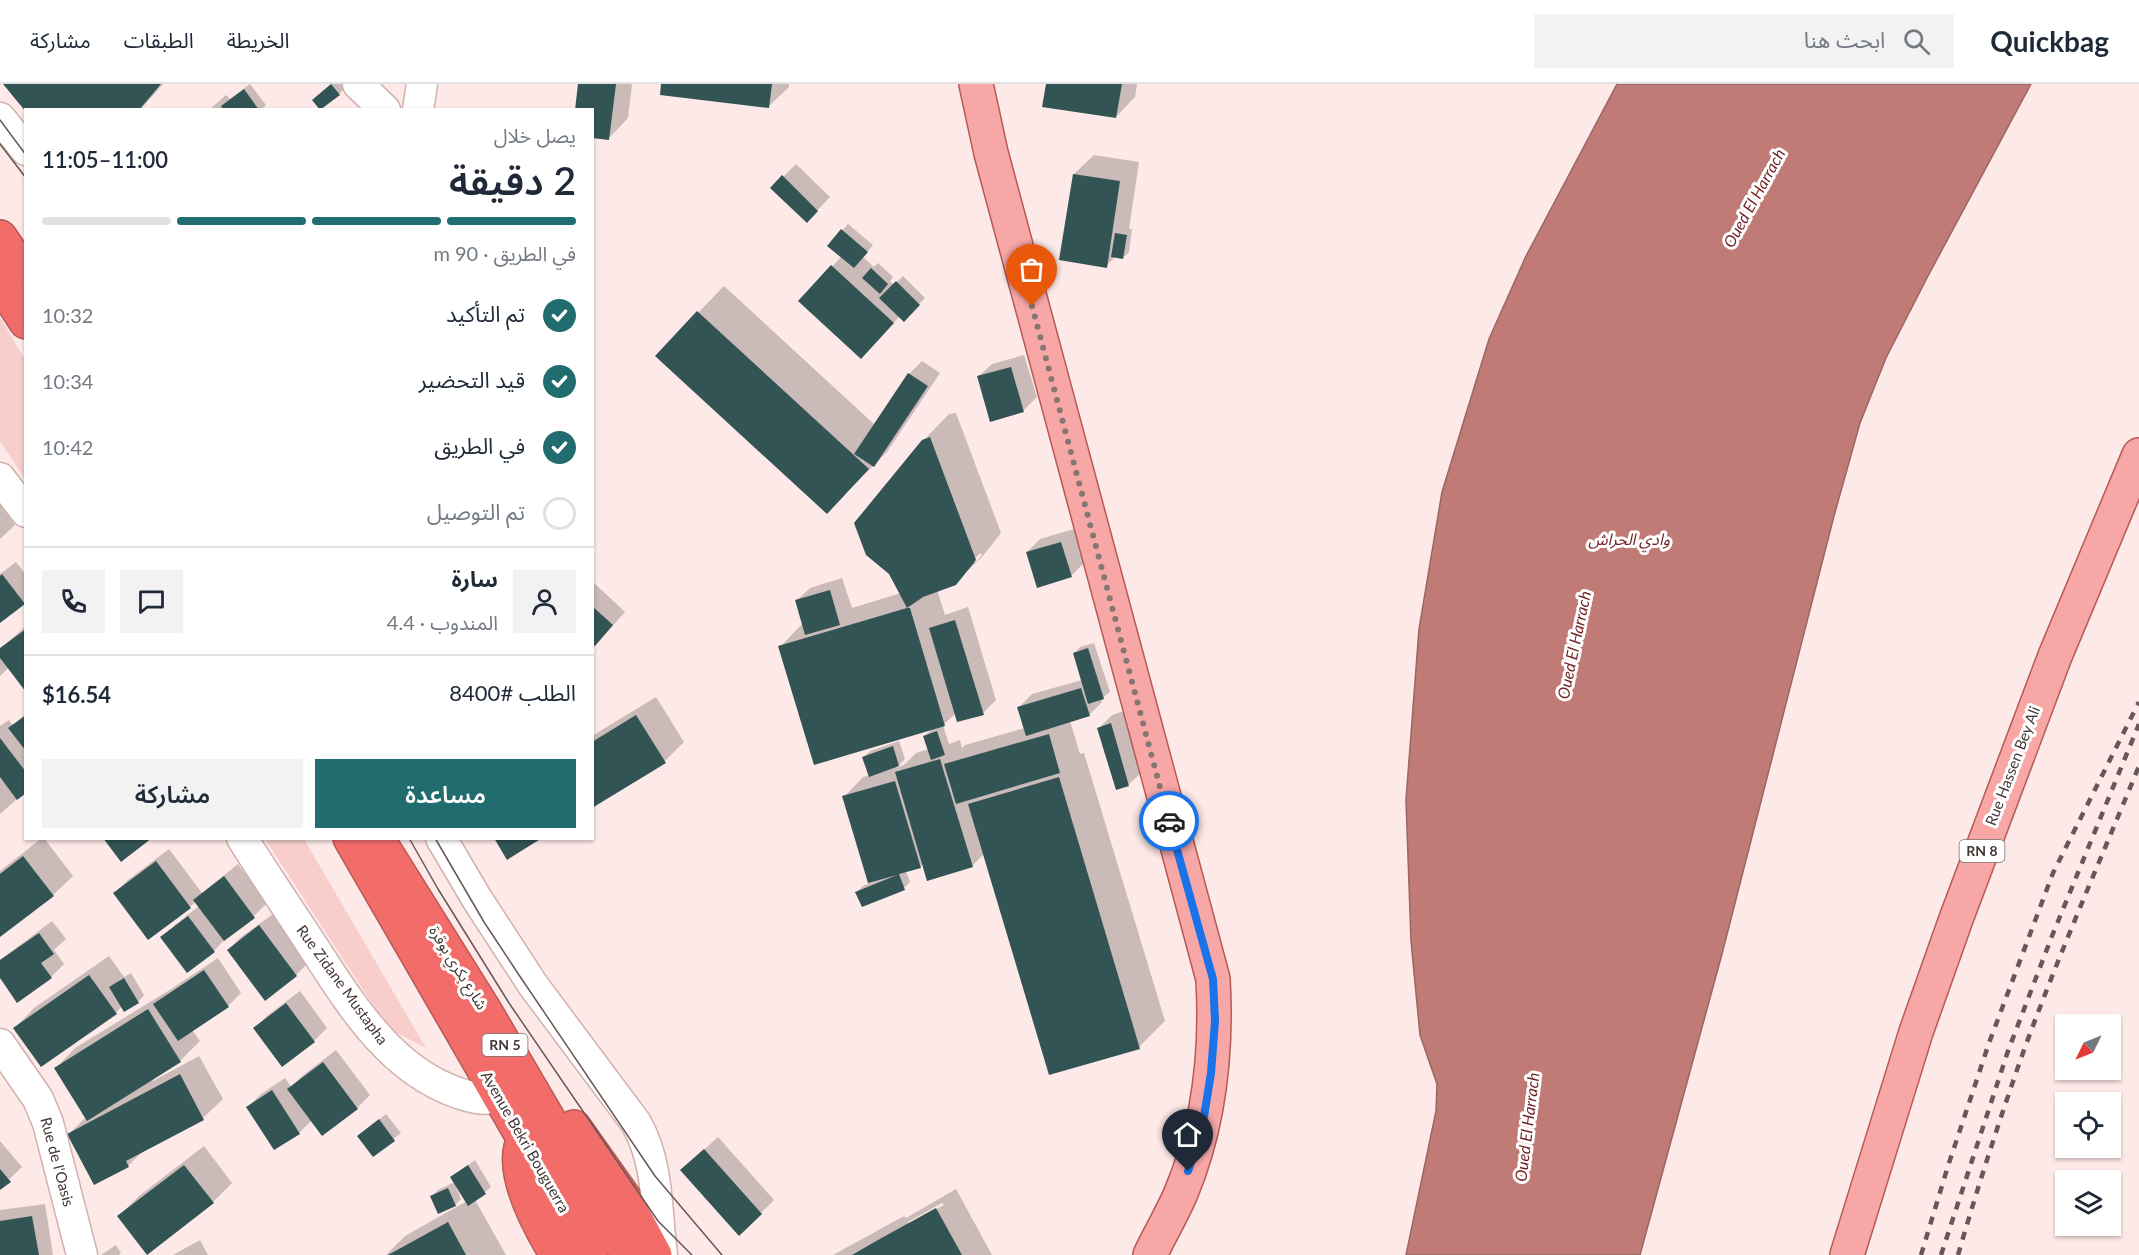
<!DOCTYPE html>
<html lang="ar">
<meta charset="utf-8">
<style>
:root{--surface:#fff;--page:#f2f2f3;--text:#1f2937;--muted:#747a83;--line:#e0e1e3;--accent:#206c6e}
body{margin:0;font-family:Lato,"Noto Sans Arabic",sans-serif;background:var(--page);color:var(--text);direction:rtl;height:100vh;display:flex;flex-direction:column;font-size:22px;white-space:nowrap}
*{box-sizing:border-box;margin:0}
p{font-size:20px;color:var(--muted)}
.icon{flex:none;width:33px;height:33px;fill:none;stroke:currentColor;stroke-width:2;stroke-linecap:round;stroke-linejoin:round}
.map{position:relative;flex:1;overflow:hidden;direction:ltr}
.details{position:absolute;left:24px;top:24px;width:570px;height:732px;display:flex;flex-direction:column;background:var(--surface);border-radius:0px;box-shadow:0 2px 4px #0004;direction:rtl}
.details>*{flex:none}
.needle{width:39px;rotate:227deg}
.controls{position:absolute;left:2055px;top:930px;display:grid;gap:12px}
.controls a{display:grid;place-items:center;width:66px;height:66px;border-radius:0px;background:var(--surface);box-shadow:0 2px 4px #0004;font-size:30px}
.pin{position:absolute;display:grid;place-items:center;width:51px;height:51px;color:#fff;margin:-62px -26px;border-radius:50% 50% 50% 0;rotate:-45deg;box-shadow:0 0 6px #0007}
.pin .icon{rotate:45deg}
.courier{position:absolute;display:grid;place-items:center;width:60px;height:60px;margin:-30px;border:4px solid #1a73e8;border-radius:50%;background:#fff;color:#222;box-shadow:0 2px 8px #0007}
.summary em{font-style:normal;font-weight:600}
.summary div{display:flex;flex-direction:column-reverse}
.summary{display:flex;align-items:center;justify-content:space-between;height:102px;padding:0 18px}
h1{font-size:39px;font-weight:600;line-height:45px}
.bar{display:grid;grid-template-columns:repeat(4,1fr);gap:9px 6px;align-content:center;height:72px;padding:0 18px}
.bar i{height:8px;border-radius:4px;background:var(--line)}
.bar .current{background:var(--accent)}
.bar p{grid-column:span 4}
.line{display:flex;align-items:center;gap:15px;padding:0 18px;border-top:2px solid var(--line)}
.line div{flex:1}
.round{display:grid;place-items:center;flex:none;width:63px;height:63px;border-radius:0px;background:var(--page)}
ol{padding:0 18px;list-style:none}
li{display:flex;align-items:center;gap:18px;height:66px}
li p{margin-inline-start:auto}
li .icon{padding:6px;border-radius:50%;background:var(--accent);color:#fff;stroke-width:4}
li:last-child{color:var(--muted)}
li i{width:33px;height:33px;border:3px solid var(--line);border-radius:50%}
.action{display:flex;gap:12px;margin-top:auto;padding:12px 18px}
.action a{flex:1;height:69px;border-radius:0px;background:var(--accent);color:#fff;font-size:24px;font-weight:600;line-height:69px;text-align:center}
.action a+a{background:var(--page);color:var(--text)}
header{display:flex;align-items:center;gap:36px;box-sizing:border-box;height:84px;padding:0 30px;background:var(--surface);border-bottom:2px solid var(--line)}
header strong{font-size:28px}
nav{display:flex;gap:33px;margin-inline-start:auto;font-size:21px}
.search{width:420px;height:54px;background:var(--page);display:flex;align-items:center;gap:15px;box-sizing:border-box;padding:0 21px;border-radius:0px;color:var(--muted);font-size:22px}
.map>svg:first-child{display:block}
.green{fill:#f7cecb}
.water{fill:#c07b76;stroke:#9b6662;stroke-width:1.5}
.shadow{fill:#0003;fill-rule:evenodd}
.building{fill:#335455}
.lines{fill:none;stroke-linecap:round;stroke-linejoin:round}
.minor-casing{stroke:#d1b0ae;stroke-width:33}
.major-casing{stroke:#b55a57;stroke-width:36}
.highway-casing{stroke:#b55a57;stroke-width:36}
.minor{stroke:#fff;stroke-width:30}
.major{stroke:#f7a7a6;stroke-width:33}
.highway{stroke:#f26d6a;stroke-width:33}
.tram{stroke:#675857;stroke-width:1.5}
.rail{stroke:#675857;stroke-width:4.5;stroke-dasharray:8 8;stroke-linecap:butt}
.done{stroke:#857573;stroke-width:6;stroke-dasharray:0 10.8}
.route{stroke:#1a73e8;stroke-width:8}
.labels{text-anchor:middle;stroke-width:6;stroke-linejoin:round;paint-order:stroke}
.shield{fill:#fff;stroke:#7c7272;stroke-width:1.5}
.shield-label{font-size:14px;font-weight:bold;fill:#443635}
.street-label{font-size:15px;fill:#443635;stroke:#fff}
.water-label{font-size:16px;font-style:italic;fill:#721e20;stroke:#fff}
</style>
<header>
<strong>Quickbag</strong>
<div class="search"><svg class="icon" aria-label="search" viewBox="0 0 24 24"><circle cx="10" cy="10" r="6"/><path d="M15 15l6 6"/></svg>ابحث هنا</div>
<nav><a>الخريطة</a><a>الطبقات</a><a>مشاركة</a></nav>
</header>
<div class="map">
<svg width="2139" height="1171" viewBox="0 0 2139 1171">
<rect width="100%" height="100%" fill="#fde9e7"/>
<g class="green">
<path d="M 0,233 L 25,276 L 25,395 L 0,357 Z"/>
<path d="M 265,755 L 304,755 L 426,964 L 388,944 Z"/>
</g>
<path class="water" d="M 1617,0 L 2031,0 L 1928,192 L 1886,274 L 1860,339 L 1834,432 L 1722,870 L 1640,1171 L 1406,1171 L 1436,1027 L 1437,1000 L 1420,951 L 1411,857 L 1406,716 L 1419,545 L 1442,408 L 1489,255 L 1526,172 Z"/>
<g class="shadow">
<path d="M 5,0 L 163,0 L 140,26 L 26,26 Z"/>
<path d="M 250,0 L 266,21 L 261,26 L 209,26 L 226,11 L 230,15 Z"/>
<path d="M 332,0 L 342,0 L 345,4 L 339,10 L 320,10 Z"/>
<path d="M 580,0 L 632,0 L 628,34 L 609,54 Z"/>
<path d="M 663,0 L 789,0 L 789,3 L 769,22 Z"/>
<path d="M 1047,0 L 1137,0 L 1135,13 L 1116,33 Z"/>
<path d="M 1094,71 L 1139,78 L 1129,145 L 1132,145 L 1129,168 L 1123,174 L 1116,172 L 1106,182 L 1074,90 Z"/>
<path d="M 796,80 L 830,113 L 807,137 L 772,104 Z"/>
<path d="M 848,140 L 873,161 L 863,173 L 874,183 L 878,179 L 893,193 L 890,197 L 894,201 L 903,192 L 925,214 L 904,236 L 900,232 L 880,253 L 800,217 L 842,172 L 829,161 Z"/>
<path d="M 724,202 L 875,341 L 909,290 L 922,277 L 940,289 L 887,368 L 852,403 L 657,271 Z"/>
<path d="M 1024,271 L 1037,313 L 1024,326 L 978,293 L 992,280 Z"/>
<path d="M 956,329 L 1001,449 L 982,473 L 955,499 L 937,506 L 945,531 L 968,523 L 996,616 L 983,629 L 956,629 L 943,641 L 949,660 L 960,656 L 962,664 L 965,661 L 1025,644 L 1019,623 L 1032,610 L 1082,596 L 1074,570 L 1080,563 L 1094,559 L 1110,608 L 1101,615 L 1102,618 L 1089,631 L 1070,637 L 1080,670 L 1084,669 L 1165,937 L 1139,963 L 984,770 L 972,782 L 924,779 L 920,783 L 906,787 L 910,798 L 904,804 L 857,808 L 863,802 L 869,799 L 844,713 L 863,693 L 870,691 L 864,673 L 870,667 L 899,657 L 905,675 L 896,684 L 904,681 L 916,669 L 929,665 L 925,652 L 933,644 L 780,563 L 803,539 L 796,517 L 810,504 L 842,494 L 852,524 L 901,509 L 923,357 L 949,330 ZM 980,469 L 982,471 L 976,478 L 972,478 Z"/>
<path d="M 0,421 L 15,441 L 0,455 Z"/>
<path d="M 1074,445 L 1084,479 L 1071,492 L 1027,468 L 1040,455 Z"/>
<path d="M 16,478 L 26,491 L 26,518 L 0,537 L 0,490 Z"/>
<path d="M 592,497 L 625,528 L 608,547 L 592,558 Z"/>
<path d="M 26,542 L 26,605 L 9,583 L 0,592 L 0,565 Z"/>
<path d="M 656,613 L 684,658 L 665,677 L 592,722 L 592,652 Z"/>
<path d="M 1124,627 L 1142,688 L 1128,701 L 1099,644 L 1112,631 Z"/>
<path d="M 26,630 L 26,707 L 0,730 L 0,642 L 9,636 L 13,642 Z"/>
<path d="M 42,754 L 44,754 L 73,792 L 53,811 L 0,851 L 0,787 Z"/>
<path d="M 169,765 L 202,809 L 238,780 L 267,819 L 254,832 L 226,854 L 214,867 L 162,854 L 175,841 L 199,822 L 196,817 L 190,823 L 115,809 L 128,796 Z"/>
<path d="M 273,830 L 309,878 L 296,891 L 229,866 L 241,853 Z"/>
<path d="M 52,837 L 66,855 L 54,866 L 64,880 L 51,893 L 18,916 L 0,891 L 0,876 Z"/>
<path d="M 109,872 L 124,893 L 131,889 L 144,911 L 138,918 L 122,922 L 116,929 L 15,944 L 34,924 Z"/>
<path d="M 218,874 L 241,909 L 228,922 L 192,946 L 200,957 L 180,977 L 152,994 L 153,997 L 199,972 L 223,1015 L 203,1034 L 145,1065 L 128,1082 L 95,1099 L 69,1050 L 87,1032 L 56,984 L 75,964 L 168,907 Z"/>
<path d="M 300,907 L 327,944 L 314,957 L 255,944 L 268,931 Z"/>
<path d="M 336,966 L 370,1011 L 357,1024 L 312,1036 L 299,1049 L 248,1023 L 261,1010 L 285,994 L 291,1003 L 302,992 Z"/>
<path d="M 386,1030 L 401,1049 L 373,1071 L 359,1052 Z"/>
<path d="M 718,1053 L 774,1116 L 761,1129 L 695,1074 Z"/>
<path d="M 0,1057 L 22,1083 L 0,1104 Z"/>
<path d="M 204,1062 L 232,1099 L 213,1118 L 119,1132 L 139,1112 Z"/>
<path d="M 475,1076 L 491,1103 L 475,1116 L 506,1171 L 386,1171 L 405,1152 L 467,1117 L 458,1102 L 456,1103 L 461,1115 L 455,1121 L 432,1112 L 438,1106 L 455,1098 L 452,1093 Z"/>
<path d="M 956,1105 L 992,1171 L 833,1171 L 904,1132 L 906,1134 ZM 942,1119 L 944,1121 L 908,1141 L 908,1138 Z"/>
<path d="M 45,1120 L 53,1171 L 0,1171 L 0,1126 Z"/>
<path d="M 200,1156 L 208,1171 L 173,1171 Z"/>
<path d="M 116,1161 L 121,1169 L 119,1171 L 101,1171 Z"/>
</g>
<g class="building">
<path d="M 3,0 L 161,0 L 139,26 L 26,26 L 26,28 Z"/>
<path d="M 331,0 L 340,11 L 320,26 L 312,16 Z"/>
<path d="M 578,0 L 616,0 L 609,56 L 592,54 L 592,26 L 575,26 Z"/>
<path d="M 661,0 L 772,0 L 769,24 L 660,11 Z"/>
<path d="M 1046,0 L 1122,0 L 1116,34 L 1042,23 Z"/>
<path d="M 244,5 L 259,26 L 223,26 L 221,22 Z"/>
<path d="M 1073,90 L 1120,97 L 1107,184 L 1059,176 Z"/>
<path d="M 782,91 L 818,127 L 807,139 L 770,104 Z"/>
<path d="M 841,145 L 868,168 L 854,184 L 827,162 Z"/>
<path d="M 1115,149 L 1127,151 L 1123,175 L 1111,173 Z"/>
<path d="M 831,181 L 894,239 L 861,275 L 798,217 Z"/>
<path d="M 871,184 L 888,200 L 880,210 L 862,194 Z"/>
<path d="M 896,197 L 920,221 L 904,238 L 879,214 Z"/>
<path d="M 697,227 L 869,385 L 827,430 L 655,272 Z"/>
<path d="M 1011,283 L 1024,328 L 990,338 L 977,292 Z"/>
<path d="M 908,289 L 928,302 L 874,383 L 854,370 Z"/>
<path d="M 930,353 L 976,476 L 956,501 L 923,513 L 907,524 L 910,524 L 945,642 L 814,681 L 778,562 L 907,524 L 889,490 L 866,471 L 854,439 L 922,356 Z"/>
<path d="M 1061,458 L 1072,493 L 1037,504 L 1026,468 Z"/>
<path d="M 2,490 L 25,520 L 0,539 L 0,492 Z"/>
<path d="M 830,506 L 840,541 L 805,551 L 795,516 Z"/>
<path d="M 592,522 L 613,541 L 595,562 L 592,560 Z"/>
<path d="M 955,536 L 984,631 L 957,638 L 929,544 Z"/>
<path d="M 26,545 L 26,608 L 0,574 L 0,564 Z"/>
<path d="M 1088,564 L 1104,615 L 1088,620 L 1073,569 Z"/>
<path d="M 1081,604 L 1090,632 L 1026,652 L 1017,623 Z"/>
<path d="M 26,631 L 26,667 L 8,644 Z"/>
<path d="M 636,631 L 666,679 L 592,724 L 592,658 Z"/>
<path d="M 1111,639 L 1129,702 L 1116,706 L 1097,644 Z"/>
<path d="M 937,647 L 945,671 L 931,676 L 923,652 Z"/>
<path d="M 1049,650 L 1060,689 L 956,720 L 944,680 Z"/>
<path d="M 0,654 L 26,688 L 26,709 L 17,716 L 0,693 Z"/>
<path d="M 893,662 L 899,682 L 869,693 L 862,673 Z"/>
<path d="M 940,675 L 973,783 L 927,797 L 895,688 Z"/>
<path d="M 1059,693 L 1140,965 L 1049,991 L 968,720 Z"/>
<path d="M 895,697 L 921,784 L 899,790 L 905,806 L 862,823 L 855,808 L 897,791 L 868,799 L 842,712 Z"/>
<path d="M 103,754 L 152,754 L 121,778 Z"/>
<path d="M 494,754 L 542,754 L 507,776 Z"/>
<path d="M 23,772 L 54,812 L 0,853 L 0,790 Z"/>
<path d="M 156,777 L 191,824 L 148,856 L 113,809 Z"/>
<path d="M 224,792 L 255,834 L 224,857 L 193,816 Z"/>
<path d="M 188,832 L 215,868 L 187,889 L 160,853 Z"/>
<path d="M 259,841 L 297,892 L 265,917 L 227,866 Z"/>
<path d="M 39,849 L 54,870 L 41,879 L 52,894 L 17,919 L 0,894 L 0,876 Z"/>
<path d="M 204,886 L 229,923 L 178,957 L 153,920 Z"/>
<path d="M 89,891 L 117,930 L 41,983 L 13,944 Z"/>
<path d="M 124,894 L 139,919 L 124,928 L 109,903 Z"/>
<path d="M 286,919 L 315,958 L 282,983 L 253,944 Z"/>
<path d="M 148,925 L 181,978 L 87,1037 L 54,984 Z"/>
<path d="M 323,978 L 358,1025 L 322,1052 L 287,1005 Z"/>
<path d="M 180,990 L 204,1036 L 126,1077 L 129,1083 L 94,1101 L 67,1050 Z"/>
<path d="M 272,1006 L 300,1050 L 274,1066 L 246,1023 Z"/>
<path d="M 379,1035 L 395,1057 L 373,1073 L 357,1052 Z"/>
<path d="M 704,1065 L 762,1130 L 739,1152 L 680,1086 Z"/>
<path d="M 184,1081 L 214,1119 L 147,1171 L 117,1132 Z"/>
<path d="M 468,1081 L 486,1110 L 468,1122 L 450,1093 Z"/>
<path d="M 0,1085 L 11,1098 L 0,1106 Z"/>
<path d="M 448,1104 L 456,1122 L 438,1130 L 430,1112 Z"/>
<path d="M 936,1124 L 962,1171 L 852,1171 L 878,1156 Z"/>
<path d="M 32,1132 L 39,1171 L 0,1171 L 0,1137 Z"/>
<path d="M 448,1138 L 466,1171 L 388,1171 Z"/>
</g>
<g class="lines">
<g class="minor-casing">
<g id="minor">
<path d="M 358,0 L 385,26"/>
<path d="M 418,26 L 422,0"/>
<path d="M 0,34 L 26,66"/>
<path d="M 0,394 L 26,428"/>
<path d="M 242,754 C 264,789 287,823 310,858 C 348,916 388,985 458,1009 C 472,1013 483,1018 498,1012"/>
<path d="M 441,754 L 477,815 L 533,901 L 636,1039 C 659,1079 656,1126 662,1171"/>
<path d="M 0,960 L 38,1015 L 48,1039 L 82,1171"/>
</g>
</g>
<g class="major-casing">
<g id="major">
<path d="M 976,0 L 991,69 L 1213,895 C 1217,966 1209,1042 1181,1109 C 1172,1130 1160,1150 1150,1171"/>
<path d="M 1847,1171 L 1916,948 L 1956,835 L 2055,572 L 2139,371"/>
</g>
</g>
<g class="highway-casing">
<g id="highway">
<path d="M 0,153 L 26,191"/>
<path d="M 0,198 L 26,238"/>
<path d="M 350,754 L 591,1171"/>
<path d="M 377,754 L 485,927 L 628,1171"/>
<path d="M 574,1043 L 625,1115 L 655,1171"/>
<path d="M 521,1063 C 513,1094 541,1145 557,1171"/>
</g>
</g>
<use href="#minor" class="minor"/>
<use href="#major" class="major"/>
<use href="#highway" class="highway"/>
<g class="tram">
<path d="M 0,36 L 26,71"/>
<path d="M 0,60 L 26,94"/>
<path d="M 409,754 L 438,805 L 509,919 L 658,1137 L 692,1171"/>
<path d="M 435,754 L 484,838 L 519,891 L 655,1092 L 722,1171"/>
</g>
<g class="rail">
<path d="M 1921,1171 L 1948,1082 L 1989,959 L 2053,789 L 2139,618"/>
<path d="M 1941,1171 L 2008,967 L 2052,852 L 2139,640"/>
<path d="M 1958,1171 C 1978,1102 2000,1034 2024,966 C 2059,870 2100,777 2139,682"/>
</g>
</g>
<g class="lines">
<path class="done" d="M 1032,222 L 1169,737"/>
<path class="route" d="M 1169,737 L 1213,895 L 1215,937 L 1211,989 L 1202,1045 L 1188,1087"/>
</g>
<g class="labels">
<g class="shield">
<rect x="1959.5" y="756" width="45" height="22" rx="4.5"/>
<rect x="482.5" y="950" width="45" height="22" rx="4.5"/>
</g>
<g class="shield-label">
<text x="1982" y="772">RN 8</text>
<text x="505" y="966">RN 5</text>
</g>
<g class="street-label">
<text transform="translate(2013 682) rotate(-69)" y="5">Rue Hassen Bey Ali</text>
<text transform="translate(458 884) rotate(58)" y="5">شارع بكري بوقرة</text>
<text transform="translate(342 901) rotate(54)" y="5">Rue Zidane Mustapha</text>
<text transform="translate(525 1058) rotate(60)" y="5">Avenue Bekri Bouguerra</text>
<text transform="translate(57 1078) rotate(75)" y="5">Rue de l'Oasis</text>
</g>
<g class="water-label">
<text transform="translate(1754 114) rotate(-61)" y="6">Oued El Harrach</text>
<text x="1629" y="461">وادي الحراش</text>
<text transform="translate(1574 561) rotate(-78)" y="6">Oued El Harrach</text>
<text transform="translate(1527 1043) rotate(-83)" y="6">Oued El Harrach</text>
</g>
</g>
</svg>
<div class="controls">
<a><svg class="needle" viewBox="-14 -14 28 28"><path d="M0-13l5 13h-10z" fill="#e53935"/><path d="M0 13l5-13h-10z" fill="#747a83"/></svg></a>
<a><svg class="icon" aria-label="locate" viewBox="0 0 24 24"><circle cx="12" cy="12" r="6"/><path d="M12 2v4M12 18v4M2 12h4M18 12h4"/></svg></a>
<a><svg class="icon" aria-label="layers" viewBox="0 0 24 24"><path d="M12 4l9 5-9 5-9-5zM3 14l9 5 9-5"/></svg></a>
</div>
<div class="pin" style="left:1032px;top:222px;background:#ea580c"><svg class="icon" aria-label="bag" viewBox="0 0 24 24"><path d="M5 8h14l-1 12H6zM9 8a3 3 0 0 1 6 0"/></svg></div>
<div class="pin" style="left:1188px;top:1087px;background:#1f2937"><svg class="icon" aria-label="home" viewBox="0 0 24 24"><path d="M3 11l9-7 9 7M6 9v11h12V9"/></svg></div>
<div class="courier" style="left:1169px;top:737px"><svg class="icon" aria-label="car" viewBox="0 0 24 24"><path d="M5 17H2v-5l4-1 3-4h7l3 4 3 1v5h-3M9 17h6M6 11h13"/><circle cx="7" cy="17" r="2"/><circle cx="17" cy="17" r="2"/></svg></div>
<section class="details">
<div class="summary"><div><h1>2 دقيقة</h1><p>يصل خلال</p></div><em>11:00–11:05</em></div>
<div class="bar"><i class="current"></i><i class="current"></i><i class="current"></i><i></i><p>في الطريق · 90 m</p></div>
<ol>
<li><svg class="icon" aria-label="check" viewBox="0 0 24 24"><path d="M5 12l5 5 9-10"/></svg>تم التأكيد<p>10:32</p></li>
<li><svg class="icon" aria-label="check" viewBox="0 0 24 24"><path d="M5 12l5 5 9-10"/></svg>قيد التحضير<p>10:34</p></li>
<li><svg class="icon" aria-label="check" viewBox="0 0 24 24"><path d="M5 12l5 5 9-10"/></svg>في الطريق<p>10:42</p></li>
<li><i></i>تم التوصيل</li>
</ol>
<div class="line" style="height:108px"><a class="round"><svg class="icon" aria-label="person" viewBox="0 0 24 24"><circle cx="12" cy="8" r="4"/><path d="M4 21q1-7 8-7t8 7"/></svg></a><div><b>سارة</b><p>المندوب · 4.4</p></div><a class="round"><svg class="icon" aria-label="chat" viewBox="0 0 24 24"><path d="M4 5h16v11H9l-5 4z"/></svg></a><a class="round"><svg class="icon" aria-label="phone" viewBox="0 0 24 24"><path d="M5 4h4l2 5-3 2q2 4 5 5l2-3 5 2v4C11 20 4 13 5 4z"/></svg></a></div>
<div class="line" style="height:78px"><div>الطلب #8400</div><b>$16.54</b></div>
<div class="action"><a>مساعدة</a><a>مشاركة</a></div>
</section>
</div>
